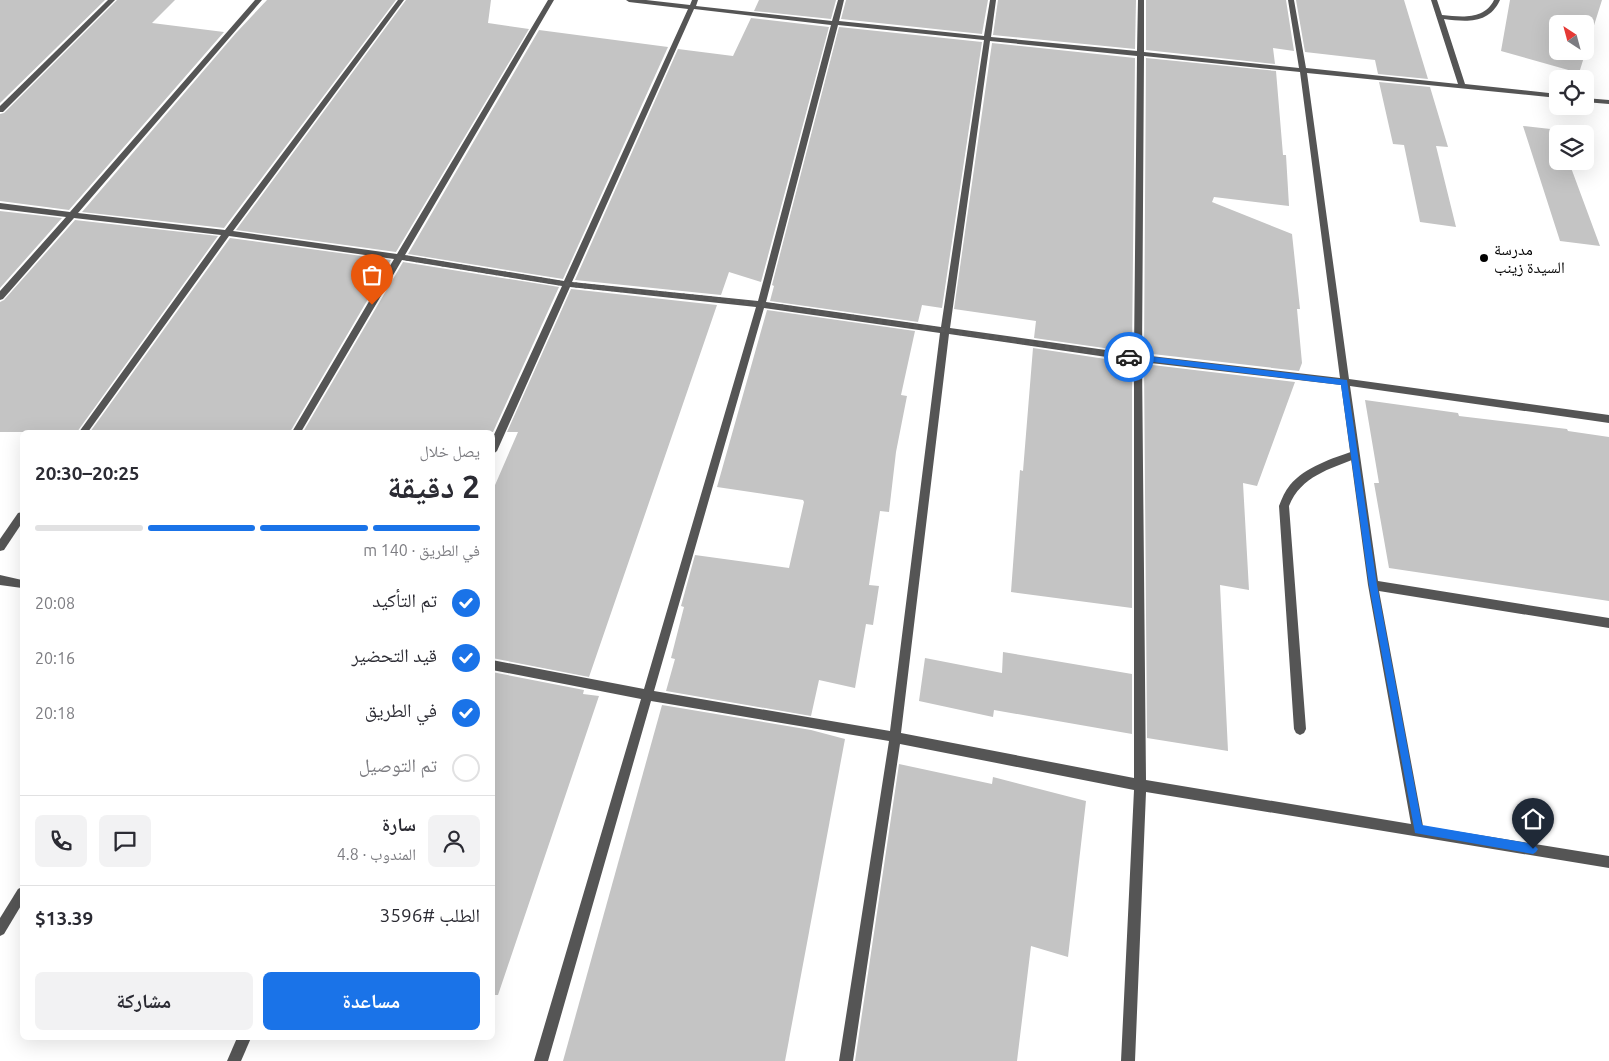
<!DOCTYPE html>
<html lang="ar">
<meta charset="utf-8">
<style>
:root{--surface:#fff;--page:#f2f2f3;--text:#2b2b33;--muted:#7c7c81;--line:#e1e1e2;--accent:#1a73e8}
body{margin:0;font-family:Ubuntu,"Noto Naskh Arabic",sans-serif;background:var(--page);color:var(--text);direction:rtl;height:100vh;display:flex;flex-direction:column;font-size:19px;white-space:nowrap}
*{box-sizing:border-box;margin:0}
p{font-size:16px;color:var(--muted)}
.icon{flex:none;width:28px;height:28px;fill:none;stroke:currentColor;stroke-width:2;stroke-linecap:round;stroke-linejoin:round}
.map{position:relative;flex:1;overflow:hidden;direction:ltr}
.drawer{position:absolute;left:20px;top:430px;width:475px;height:610px;display:flex;flex-direction:column;background:var(--surface);border-radius:8px;box-shadow:0 5px 20px #0002;direction:rtl}
.drawer>*{flex:none}
.needle{width:32px;rotate:324deg}
.fabs{position:absolute;left:1549px;top:15px;display:grid;gap:10px}
.fabs a{display:grid;place-items:center;width:45px;height:45px;border-radius:8px;background:var(--surface);box-shadow:0 5px 20px #0002;font-size:25px}
.pin{position:absolute;display:grid;place-items:center;width:42px;height:42px;color:#fff;margin:-51px -21px;border-radius:50% 50% 50% 0;rotate:-45deg;box-shadow:0 0 5px #0007}
.pin .icon{rotate:45deg}
.courier{position:absolute;display:grid;place-items:center;width:50px;height:50px;margin:-25px;border:4px solid #1a73e8;border-radius:50%;background:#fff;color:#222;box-shadow:0 1px 6px #0007}
.headline em{font-style:normal;font-weight:700}
.headline div{display:flex;flex-direction:column-reverse}
.headline{display:flex;align-items:center;justify-content:space-between;height:85px;padding:0 15px}
h1{font-size:32px;font-weight:700;line-height:38px}
.bar{display:grid;grid-template-columns:repeat(4,1fr);gap:8px 5px;align-content:center;height:60px;padding:0 15px}
.bar i{height:6px;border-radius:4px;background:var(--line)}
.bar .current{background:var(--accent)}
.bar p{grid-column:span 4}
.line{display:flex;align-items:center;gap:12px;padding:0 15px;border-top:1px solid var(--line)}
.line div{flex:1}
.round{display:grid;place-items:center;flex:none;width:52px;height:52px;border-radius:8px;background:var(--page)}
ol{padding:0 15px;list-style:none}
li{display:flex;align-items:center;gap:15px;height:55px}
li p{margin-inline-start:auto}
li .icon{padding:5px;border-radius:50%;background:var(--accent);color:#fff;stroke-width:4}
li:last-child{color:var(--muted)}
li i{width:28px;height:28px;border:2px solid var(--line);border-radius:50%}
.action{display:flex;gap:10px;margin-top:auto;padding:10px 15px}
.action a{flex:1;height:58px;border-radius:8px;background:var(--accent);color:#fff;font-size:20px;font-weight:700;line-height:58px;text-align:center}
.action a+a{background:var(--page);color:var(--text)}
.map>svg:first-child{display:block}
.building{fill:#c4c4c4;fill-rule:evenodd}
.lines{fill:none;stroke-linecap:round;stroke-linejoin:round}
.service{fill:#555;fill-rule:evenodd}
.minor{fill:#555;fill-rule:evenodd}
.route{fill:#1a73e8}
.done{stroke:#595959;stroke-width:5;stroke-dasharray:0 9}
.poi-dot{fill:#000;stroke:#fff;stroke-width:2}
.labels{text-anchor:middle;stroke-width:5;stroke-linejoin:round;paint-order:stroke}
.poi-label{font-size:16px;fill:#000;stroke:#fff;text-anchor:start}
</style>
<div class="map">
<svg width="1609" height="1061" viewBox="0 0 1609 1061">
<rect width="100%" height="100%" fill="#fff"/>
<g class="building">
<path d="M 0,0 L 105,0 L 0,103 Z"/>
<path d="M 117,0 L 175,0 L 152,23 L 224,32 L 69,210 L 0,201 L 0,114 L 4,113 Z"/>
<path d="M 267,0 L 396,0 L 224,228 L 82,212 L 236,33 Z"/>
<path d="M 406,0 L 491,0 L 488,23 L 529,29 L 396,252 L 236,230 Z"/>
<path d="M 759,0 L 836,0 L 831,19 L 754,11 Z"/>
<path d="M 846,0 L 988,0 L 982,34 L 841,19 Z"/>
<path d="M 998,0 L 1136,0 L 1135,49 L 993,35 Z"/>
<path d="M 1146,0 L 1286,0 L 1294,51 L 1273,48 L 1275,64 L 1146,50 Z"/>
<path d="M 1296,0 L 1404,0 L 1428,79 L 1378,74 L 1375,60 L 1305,52 Z"/>
<path d="M 1510,0 L 1602,0 L 1579,73 L 1501,51 ZM 1558,24 L 1585,24 L 1585,51 L 1558,51 Z"/>
<path d="M 751,18 L 829,27 L 761,282 L 729,272 L 721,295 L 575,280 L 678,49 L 733,56 Z"/>
<path d="M 839,27 L 982,42 L 942,308 L 922,305 L 918,322 L 770,301 L 774,286 L 772,285 Z"/>
<path d="M 539,30 L 668,47 L 563,279 L 408,254 Z"/>
<path d="M 992,43 L 1135,58 L 1132,352 L 1034,338 L 1036,321 L 954,309 Z"/>
<path d="M 1146,58 L 1276,71 L 1283,155 L 1286,155 L 1289,206 L 1214,197 L 1212,202 L 1292,234 L 1300,309 L 1297,309 L 1302,363 L 1299,371 L 1144,353 Z"/>
<path d="M 1379,82 L 1430,87 L 1448,147 L 1436,146 L 1456,227 L 1420,222 L 1404,145 L 1393,144 Z"/>
<path d="M 1523,126 L 1577,132 L 1578,134 L 1558,134 L 1558,161 L 1585,161 L 1585,153 L 1590,167 L 1570,165 L 1600,246 L 1560,241 Z"/>
<path d="M 0,211 L 62,218 L 0,288 Z"/>
<path d="M 75,220 L 218,236 L 77,432 L 0,432 L 0,302 L 4,300 Z"/>
<path d="M 230,238 L 391,260 L 290,432 L 90,432 Z"/>
<path d="M 403,262 L 559,287 L 493,432 L 303,432 Z"/>
<path d="M 571,289 L 717,305 L 589,677 L 492,658 L 492,492 L 518,432 L 507,432 Z"/>
<path d="M 767,310 L 915,331 L 901,395 L 907,396 L 896,452 L 889,512 L 880,511 L 869,585 L 879,586 L 873,625 L 866,624 L 855,688 L 819,680 L 811,716 L 666,691 L 675,659 L 671,658 L 684,607 L 681,606 L 695,555 L 789,568 L 804,502 L 803,500 L 717,487 Z"/>
<path d="M 1033,348 L 1132,363 L 1132,608 L 1011,592 L 1020,470 L 1023,471 Z"/>
<path d="M 1144,364 L 1295,382 L 1257,486 L 1243,483 L 1249,590 L 1220,585 L 1228,751 L 1147,738 Z"/>
<path d="M 1365,400 L 1458,413 L 1459,416 L 1567,429 L 1568,431 L 1609,437 L 1609,601 L 1389,568 L 1374,483 L 1379,483 Z"/>
<path d="M 1003,652 L 1132,674 L 1132,734 L 994,710 L 993,717 L 919,701 L 925,658 L 1002,673 Z"/>
<path d="M 492,672 L 584,690 L 583,694 L 599,696 L 498,995 L 492,995 Z"/>
<path d="M 662,705 L 811,730 L 845,739 L 785,1061 L 563,1061 Z"/>
<path d="M 899,764 L 992,784 L 993,777 L 1086,801 L 1068,957 L 1031,946 L 1017,1061 L 855,1061 Z"/>
</g>
<g class="lines">
<path class="service" d="M 1354,451 L 1357,452 L 1359,455 L 1357,458 C 1330,469 1301,476 1289,506 L 1306,729 L 1304,733 L 1300,735 L 1296,733 L 1294,729 L 1279,506 C 1282,498 1285,491 1290,485 C 1305,467 1333,458 1354,451 Z"/>
<g class="minor">
<path d="M 108,0 L 115,0 L 3,112 L 0,112 L 0,106 Z"/>
<path d="M 255,0 L 262,0 L 78,213 L 225,230 L 398,0 L 404,0 L 233,231 L 397,254 L 548,0 L 554,0 L 405,255 L 564,281 L 688,9 L 629,2 L 626,0 L 646,0 L 690,5 L 692,0 L 698,0 L 696,6 L 832,21 L 838,0 L 844,0 L 839,21 L 984,36 L 990,0 L 996,0 L 991,37 L 1137,51 L 1138,0 L 1144,0 L 1144,52 L 1299,68 L 1288,0 L 1294,0 L 1306,68 L 1458,84 L 1431,0 L 1437,0 L 1442,15 C 1462,17 1484,20 1494,0 L 1500,0 C 1489,24 1467,22 1444,19 L 1465,84 L 1558,94 L 1558,98 L 1307,73 L 1349,379 L 1609,415 L 1609,423 L 1350,386 L 1378,581 L 1609,618 L 1609,628 L 1379,591 L 1423,826 L 1609,856 L 1609,868 L 1146,792 L 1135,1061 L 1121,1061 L 1134,790 L 900,744 L 853,1061 L 839,1061 L 889,741 L 651,701 L 548,1061 L 534,1061 L 641,699 L 492,670 L 492,660 L 644,689 L 756,307 L 570,287 L 497,451 L 492,455 L 492,439 L 562,286 L 402,260 L 301,432 L 292,432 L 394,259 L 229,236 L 88,432 L 79,432 L 221,235 L 74,218 L 3,299 L 0,300 L 0,291 L 66,217 L 0,209 L 0,203 L 70,212 ZM 694,9 L 831,25 L 758,301 L 572,282 ZM 838,25 L 984,40 L 941,327 L 766,302 ZM 990,41 L 1137,56 L 1134,354 L 950,328 ZM 1144,56 L 1300,72 L 1340,378 L 1142,355 ZM 764,308 L 940,333 L 890,731 L 654,691 ZM 949,334 L 1134,361 L 1134,778 L 901,733 ZM 1142,362 L 1341,385 L 1368,585 L 1411,824 L 1146,780 Z"/>
<path d="M 1585,98 L 1609,100 L 1609,104 L 1585,102 Z"/>
<path d="M 22,512 L 22,523 L 4,550 L 0,551 L 0,539 L 18,513 Z"/>
<path d="M 0,575 L 22,580 L 22,588 L 0,585 Z"/>
<path d="M 22,887 L 22,904 L 4,934 L 0,936 L 0,918 L 18,889 Z"/>
<path d="M 237,1038 L 251,1038 L 241,1061 L 227,1061 Z"/>
</g>
</g>
<path class="route" d="M 1129,354 L 1347,380 L 1377,585 L 1422,825 L 1533,844 L 1538,849 L 1536,852 L 1533,854 L 1415,833 L 1369,585 L 1341,385 L 1129,359 L 1126,357 Z"/>
<g class="lines">
<path class="done" d="M 372,305 L 400,257 L 566,284 L 761,304 L 1129,357"/>
</g>
<circle class="poi-dot" cx="1484" cy="258" r="5"/>
<g class="labels">
<g class="poi-label">
<text x="1494" y="255">مدرسة<tspan x="1494" dy="18">السيدة زينب</tspan></text>
</g>
</g>
</svg>
<div class="fabs">
<a><svg class="needle" viewBox="-14 -14 28 28"><path d="M0-13l5 13h-10z" fill="#e53935"/><path d="M0 13l5-13h-10z" fill="#7c7c81"/></svg></a>
<a><svg class="icon" aria-label="locate" viewBox="0 0 24 24"><circle cx="12" cy="12" r="6"/><path d="M12 2v4M12 18v4M2 12h4M18 12h4"/></svg></a>
<a><svg class="icon" aria-label="layers" viewBox="0 0 24 24"><path d="M12 4l9 5-9 5-9-5zM3 14l9 5 9-5"/></svg></a>
</div>
<div class="pin" style="left:372px;top:305px;background:#ea580c"><svg class="icon" aria-label="bag" viewBox="0 0 24 24"><path d="M5 8h14l-1 12H6zM9 8a3 3 0 0 1 6 0"/></svg></div>
<div class="pin" style="left:1533px;top:849px;background:#1f2937"><svg class="icon" aria-label="home" viewBox="0 0 24 24"><path d="M3 11l9-7 9 7M6 9v11h12V9"/></svg></div>
<div class="courier" style="left:1129px;top:357px"><svg class="icon" aria-label="car" viewBox="0 0 24 24"><path d="M5 17H2v-5l4-1 3-4h7l3 4 3 1v5h-3M9 17h6M6 11h13"/><circle cx="7" cy="17" r="2"/><circle cx="17" cy="17" r="2"/></svg></div>
<section class="drawer">
<div class="headline"><div><h1>2 دقيقة</h1><p>يصل خلال</p></div><em>20:25–20:30</em></div>
<div class="bar"><i class="current"></i><i class="current"></i><i class="current"></i><i></i><p>في الطريق · 140 m</p></div>
<ol>
<li><svg class="icon" aria-label="check" viewBox="0 0 24 24"><path d="M5 12l5 5 9-10"/></svg>تم التأكيد<p>20:08</p></li>
<li><svg class="icon" aria-label="check" viewBox="0 0 24 24"><path d="M5 12l5 5 9-10"/></svg>قيد التحضير<p>20:16</p></li>
<li><svg class="icon" aria-label="check" viewBox="0 0 24 24"><path d="M5 12l5 5 9-10"/></svg>في الطريق<p>20:18</p></li>
<li><i></i>تم التوصيل</li>
</ol>
<div class="line" style="height:90px"><a class="round"><svg class="icon" aria-label="person" viewBox="0 0 24 24"><circle cx="12" cy="8" r="4"/><path d="M4 21q1-7 8-7t8 7"/></svg></a><div><b>سارة</b><p>المندوب · 4.8</p></div><a class="round"><svg class="icon" aria-label="chat" viewBox="0 0 24 24"><path d="M4 5h16v11H9l-5 4z"/></svg></a><a class="round"><svg class="icon" aria-label="phone" viewBox="0 0 24 24"><path d="M5 4h4l2 5-3 2q2 4 5 5l2-3 5 2v4C11 20 4 13 5 4z"/></svg></a></div>
<div class="line" style="height:65px"><div>الطلب #3596</div><b>$13.39</b></div>
<div class="action"><a>مساعدة</a><a>مشاركة</a></div>
</section>
</div>
